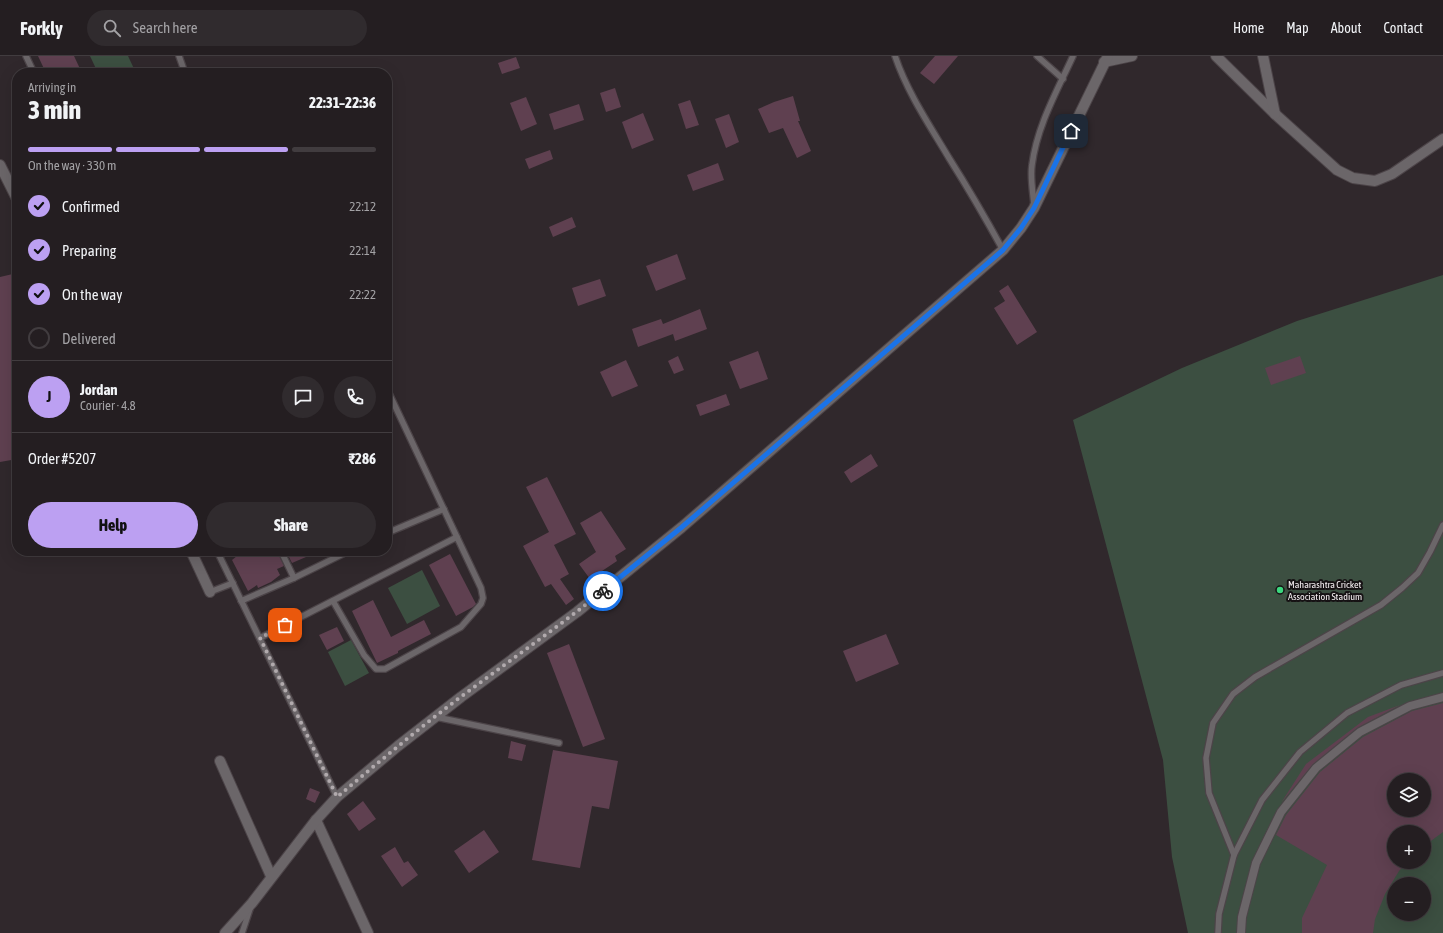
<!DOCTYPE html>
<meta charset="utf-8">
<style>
:root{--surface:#241e21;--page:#302b2e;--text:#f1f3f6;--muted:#a3a2a5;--line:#413c3f;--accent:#bca0f2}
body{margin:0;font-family:"Asap Condensed",sans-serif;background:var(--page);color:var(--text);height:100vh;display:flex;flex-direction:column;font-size:15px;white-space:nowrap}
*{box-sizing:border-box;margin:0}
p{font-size:13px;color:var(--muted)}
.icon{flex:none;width:22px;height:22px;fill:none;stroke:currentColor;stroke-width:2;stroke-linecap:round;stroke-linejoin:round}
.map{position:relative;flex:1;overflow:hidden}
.panel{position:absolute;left:12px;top:12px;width:380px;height:488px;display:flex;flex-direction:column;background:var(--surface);border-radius:16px;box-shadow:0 4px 16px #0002,0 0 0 1px var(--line)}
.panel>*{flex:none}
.tools{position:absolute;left:1387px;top:717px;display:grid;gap:8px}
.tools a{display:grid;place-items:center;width:44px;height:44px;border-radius:50%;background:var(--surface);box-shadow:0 4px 16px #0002,0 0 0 1px var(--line);font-size:20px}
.pin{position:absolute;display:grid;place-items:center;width:34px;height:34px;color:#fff;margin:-17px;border-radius:8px;box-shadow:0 2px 6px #0006}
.courier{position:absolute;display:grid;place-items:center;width:40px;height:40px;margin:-20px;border:3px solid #1a73e8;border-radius:50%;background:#fff;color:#222;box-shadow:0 1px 5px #0007}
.head em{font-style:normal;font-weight:800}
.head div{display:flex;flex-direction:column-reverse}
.head{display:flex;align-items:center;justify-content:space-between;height:68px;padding:0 16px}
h1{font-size:26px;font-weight:800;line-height:30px}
.bar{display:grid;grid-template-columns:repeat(4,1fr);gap:6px 4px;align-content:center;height:48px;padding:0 16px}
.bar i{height:5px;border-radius:3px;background:var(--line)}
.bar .current{background:var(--accent)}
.bar p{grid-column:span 4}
.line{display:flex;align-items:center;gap:10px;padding:0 16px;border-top:1px solid var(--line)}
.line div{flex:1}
.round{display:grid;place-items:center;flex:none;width:42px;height:42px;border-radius:21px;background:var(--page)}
ol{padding:0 16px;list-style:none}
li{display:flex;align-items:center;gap:12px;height:44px}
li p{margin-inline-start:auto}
li .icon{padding:4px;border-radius:50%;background:var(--accent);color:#111;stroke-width:4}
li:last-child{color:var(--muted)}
li i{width:22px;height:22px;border:2px solid var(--line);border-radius:50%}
.action{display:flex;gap:8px;margin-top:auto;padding:8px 16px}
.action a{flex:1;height:46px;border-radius:24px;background:var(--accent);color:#111;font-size:16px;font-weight:800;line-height:46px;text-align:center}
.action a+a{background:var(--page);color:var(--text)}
header{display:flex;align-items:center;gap:24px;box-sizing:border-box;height:56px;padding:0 20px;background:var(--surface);border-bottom:1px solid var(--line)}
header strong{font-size:19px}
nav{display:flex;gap:22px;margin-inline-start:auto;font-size:14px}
.search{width:280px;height:36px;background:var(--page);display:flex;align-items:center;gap:10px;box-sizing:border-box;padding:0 14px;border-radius:22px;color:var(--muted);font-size:15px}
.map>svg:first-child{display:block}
.green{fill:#3c4f41;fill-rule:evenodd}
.building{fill:#5f4050;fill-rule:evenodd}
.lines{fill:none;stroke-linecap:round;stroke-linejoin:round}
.service-casing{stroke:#4c4448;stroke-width:8}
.pedestrian-casing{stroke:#4c4448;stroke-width:10}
.minor-casing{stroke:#4c4448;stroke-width:12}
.tertiary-casing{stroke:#4c4448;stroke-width:12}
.service{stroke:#6b6669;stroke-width:5.5}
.pedestrian{stroke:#6b6669;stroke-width:8}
.minor{stroke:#6b6669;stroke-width:10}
.tertiary{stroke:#6b6669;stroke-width:10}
.done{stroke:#b1aaad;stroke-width:4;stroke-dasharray:0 7.2}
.route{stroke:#1a73e8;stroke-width:5}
.poi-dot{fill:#3bd77e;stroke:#161214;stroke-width:1.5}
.labels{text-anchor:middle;stroke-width:4;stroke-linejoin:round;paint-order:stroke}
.poi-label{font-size:10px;fill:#f6f0f3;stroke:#161214;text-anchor:start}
</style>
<header>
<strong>Forkly</strong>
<div class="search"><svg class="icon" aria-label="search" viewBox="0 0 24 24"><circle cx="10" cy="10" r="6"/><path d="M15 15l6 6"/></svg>Search here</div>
<nav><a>Home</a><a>Map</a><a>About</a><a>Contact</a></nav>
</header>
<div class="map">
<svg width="1443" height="877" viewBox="0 0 1443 877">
<rect width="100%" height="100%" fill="#30282c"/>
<g class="green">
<path d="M 90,0 L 128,0 L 136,17 L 98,17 Z"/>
<path d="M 1443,219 L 1443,877 L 1188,877 L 1172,801 L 1163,704 L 1073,364 L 1182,312 L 1297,265 ZM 1394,724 L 1424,724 L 1424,754 L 1394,754 ZM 1394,776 L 1424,776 L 1424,806 L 1394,806 ZM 1394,828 L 1424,828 L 1424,858 L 1394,858 Z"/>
<path d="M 422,514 L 440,550 L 407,568 L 388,532 Z"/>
<path d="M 351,584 L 369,617 L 345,630 L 328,596 Z"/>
</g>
<g class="building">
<path d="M 38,0 L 74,0 L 82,17 L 46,17 Z"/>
<path d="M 935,0 L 958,0 L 934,28 L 920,17 Z"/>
<path d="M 516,1 L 520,12 L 502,18 L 498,7 Z"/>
<path d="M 615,32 L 621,51 L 606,56 L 600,37 Z"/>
<path d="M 793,40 L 800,65 L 798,65 L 811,95 L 797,102 L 783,72 L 769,77 L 758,53 L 774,46 Z"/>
<path d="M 526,41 L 537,68 L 521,75 L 510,47 Z"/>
<path d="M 690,44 L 699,69 L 686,73 L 678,48 Z"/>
<path d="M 579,48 L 584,64 L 554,74 L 549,58 Z"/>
<path d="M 643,57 L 654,84 L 632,93 L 622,66 Z"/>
<path d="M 729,58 L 739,86 L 726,92 L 715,63 Z"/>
<path d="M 550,94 L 553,103 L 529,113 L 525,103 Z"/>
<path d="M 718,107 L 724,124 L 693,135 L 687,119 Z"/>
<path d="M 572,161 L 576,171 L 553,181 L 549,171 Z"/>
<path d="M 677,198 L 686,223 L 656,235 L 646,210 Z"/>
<path d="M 17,217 L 17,403 L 0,406 L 0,221 Z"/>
<path d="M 600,223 L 606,240 L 578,250 L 572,232 Z"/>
<path d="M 1008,229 L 1037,276 L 1017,289 L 994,252 L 1005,245 L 999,235 Z"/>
<path d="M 700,253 L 707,273 L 675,285 L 673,278 L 638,291 L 632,273 L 661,263 L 663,268 Z"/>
<path d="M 758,295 L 768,323 L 740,333 L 729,306 Z"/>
<path d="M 678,300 L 684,314 L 674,318 L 668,305 Z"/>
<path d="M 1300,300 L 1306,317 L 1271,329 L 1265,312 Z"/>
<path d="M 626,304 L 638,330 L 612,341 L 600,316 Z"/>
<path d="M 726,338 L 730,349 L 700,360 L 696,349 Z"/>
<path d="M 871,398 L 878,410 L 851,427 L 844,416 Z"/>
<path d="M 547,421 L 576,478 L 554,489 L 569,518 L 560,523 L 574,543 L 566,549 L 551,528 L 545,531 L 523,490 L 549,476 L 526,431 Z"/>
<path d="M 601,455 L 626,493 L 615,500 L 617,505 L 590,523 L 579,508 L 596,496 L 580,467 Z"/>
<path d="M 235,495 L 277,495 L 284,510 L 277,513 L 280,519 L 271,526 L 258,532 L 257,529 L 248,535 L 232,504 L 237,500 Z"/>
<path d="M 286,495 L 320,495 L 292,507 Z"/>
<path d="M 450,498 L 476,548 L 473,551 L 456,560 L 429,509 Z"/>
<path d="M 373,544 L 391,581 L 424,564 L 431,578 L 398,595 L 398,597 L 377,607 L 352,555 Z"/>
<path d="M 337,571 L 344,585 L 327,594 L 319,579 Z"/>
<path d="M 886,578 L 899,608 L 856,626 L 843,595 Z"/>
<path d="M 569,588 L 605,683 L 583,691 L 547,597 Z"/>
<path d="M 1443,647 L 1443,776 L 1424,790 L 1424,776 L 1394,776 L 1394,806 L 1407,806 L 1399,815 L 1385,838 L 1375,863 L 1373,877 L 1302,877 L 1302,862 L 1327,809 L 1276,779 L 1286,759 L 1320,716 L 1363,681 L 1412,655 ZM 1394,724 L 1424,724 L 1424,754 L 1394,754 Z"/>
<path d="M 1400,649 L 1357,672 L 1313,708 L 1281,747 L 1306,708 L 1368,661 Z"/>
<path d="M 511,685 L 526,689 L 522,705 L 508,702 Z"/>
<path d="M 553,694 L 618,705 L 609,753 L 592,750 L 580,812 L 532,804 Z"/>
<path d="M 310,732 L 320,736 L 315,747 L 306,743 Z"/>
<path d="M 363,745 L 376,763 L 359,775 L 347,758 Z"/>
<path d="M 484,774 L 499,796 L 469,817 L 454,795 Z"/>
<path d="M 395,791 L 404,807 L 408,805 L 418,819 L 402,831 L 381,800 Z"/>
</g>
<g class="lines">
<g class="service-casing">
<g id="service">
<path d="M 26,0 L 34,17"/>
<path d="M 179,0 L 185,17"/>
<path d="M 895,0 C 907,36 930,70 949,102 C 968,132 986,163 1003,194"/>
<path d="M 1037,0 L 1063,23"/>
<path d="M 1034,149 C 1033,136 1030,122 1032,109 C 1037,70 1057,35 1073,0"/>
<path d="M 387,468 L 390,475"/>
<path d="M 387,477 L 444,453"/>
<path d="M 217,495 L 337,741"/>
<path d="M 281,495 L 294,522"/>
<path d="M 210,536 L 233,527"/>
<path d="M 241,545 L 294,522 L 349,495"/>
<path d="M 333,545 L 364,599 L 376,613 L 385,613 L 461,571 L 481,548 L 483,542 L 481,532 L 387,333"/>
<path d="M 260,582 L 457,481"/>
<path d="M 436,661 L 559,687"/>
<path d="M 1234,799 L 1209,737 L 1206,702 L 1213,667 L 1233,638 L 1255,621 L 1381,549 L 1402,532 L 1418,517 L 1430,496 L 1443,469"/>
<path d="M 242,877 L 250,853"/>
<path d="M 1218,877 L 1219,858 L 1234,799 L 1262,744 L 1300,696 L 1347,657 L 1401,629 L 1443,617"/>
</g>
</g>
<g class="pedestrian-casing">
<path id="pedestrian" d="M 1241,877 L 1242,861 L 1256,807 L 1281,756 L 1316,712 L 1360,676 L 1410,650 L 1443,641"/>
</g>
<g class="minor-casing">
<g id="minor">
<path d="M 1275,58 L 1337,114 L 1353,122 L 1375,125 L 1392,118 L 1443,83"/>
<path d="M 0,109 L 17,143"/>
<path d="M 191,495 L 210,536"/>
<path d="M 220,705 L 271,820"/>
<path d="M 316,764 L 368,877"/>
</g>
</g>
<g class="tertiary-casing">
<g id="tertiary">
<path d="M 1216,0 L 1275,58"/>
<path d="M 1263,0 L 1275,58"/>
<path d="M 1104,6 L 1132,0"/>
<path d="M 225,877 L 252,847 L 316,764 L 337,741 L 398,690 L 461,641 L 577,556 L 682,471 L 1003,194 L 1021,172 L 1034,152 L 1108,0"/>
</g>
</g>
<use href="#service" class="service"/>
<use href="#pedestrian" class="pedestrian"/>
<use href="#minor" class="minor"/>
<use href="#tertiary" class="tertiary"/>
</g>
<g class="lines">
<path class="done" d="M 285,569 L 260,582 L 337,741 C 378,707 419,672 462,640 C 509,605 557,572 603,535"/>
<path class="route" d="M 603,535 L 682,471 L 1003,194 L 1021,172 L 1034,152 L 1071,75"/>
</g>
<circle class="poi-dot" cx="1280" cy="534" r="4"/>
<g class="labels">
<g class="poi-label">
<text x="1288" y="532">Maharashtra Cricket<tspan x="1288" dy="12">Association Stadium</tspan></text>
</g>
</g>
</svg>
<div class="tools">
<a><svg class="icon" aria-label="layers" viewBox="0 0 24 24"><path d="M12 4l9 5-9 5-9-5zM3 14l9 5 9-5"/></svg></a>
<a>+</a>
<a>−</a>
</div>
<div class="pin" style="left:285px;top:569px;background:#ea580c"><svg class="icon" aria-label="bag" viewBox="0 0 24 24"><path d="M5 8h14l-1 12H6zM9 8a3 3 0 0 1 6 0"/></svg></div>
<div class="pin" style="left:1071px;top:75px;background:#1f2937"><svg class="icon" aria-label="home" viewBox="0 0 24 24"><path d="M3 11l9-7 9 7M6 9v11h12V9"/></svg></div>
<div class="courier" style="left:603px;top:535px"><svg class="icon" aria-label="bike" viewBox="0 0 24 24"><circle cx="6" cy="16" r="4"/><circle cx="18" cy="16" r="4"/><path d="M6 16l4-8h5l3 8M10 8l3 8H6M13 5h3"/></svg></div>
<section class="panel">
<div class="head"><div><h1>3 min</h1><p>Arriving in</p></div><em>22:31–22:36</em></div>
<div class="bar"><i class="current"></i><i class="current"></i><i class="current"></i><i></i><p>On the way · 330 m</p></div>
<ol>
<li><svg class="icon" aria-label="check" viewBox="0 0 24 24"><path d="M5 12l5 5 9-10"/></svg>Confirmed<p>22:12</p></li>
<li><svg class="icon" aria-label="check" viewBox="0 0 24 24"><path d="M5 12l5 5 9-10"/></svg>Preparing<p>22:14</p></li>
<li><svg class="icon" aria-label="check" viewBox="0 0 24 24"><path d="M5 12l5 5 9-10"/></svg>On the way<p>22:22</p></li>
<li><i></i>Delivered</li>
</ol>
<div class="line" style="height:72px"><b class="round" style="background:var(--accent);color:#111">J</b><div><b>Jordan</b><p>Courier · 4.8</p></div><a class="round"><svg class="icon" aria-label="chat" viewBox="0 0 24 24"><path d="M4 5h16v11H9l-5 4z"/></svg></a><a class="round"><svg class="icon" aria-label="phone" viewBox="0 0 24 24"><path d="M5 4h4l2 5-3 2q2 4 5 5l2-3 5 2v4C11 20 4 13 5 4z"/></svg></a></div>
<div class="line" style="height:52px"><div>Order #5207</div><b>₹286</b></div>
<div class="action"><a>Help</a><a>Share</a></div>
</section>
</div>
